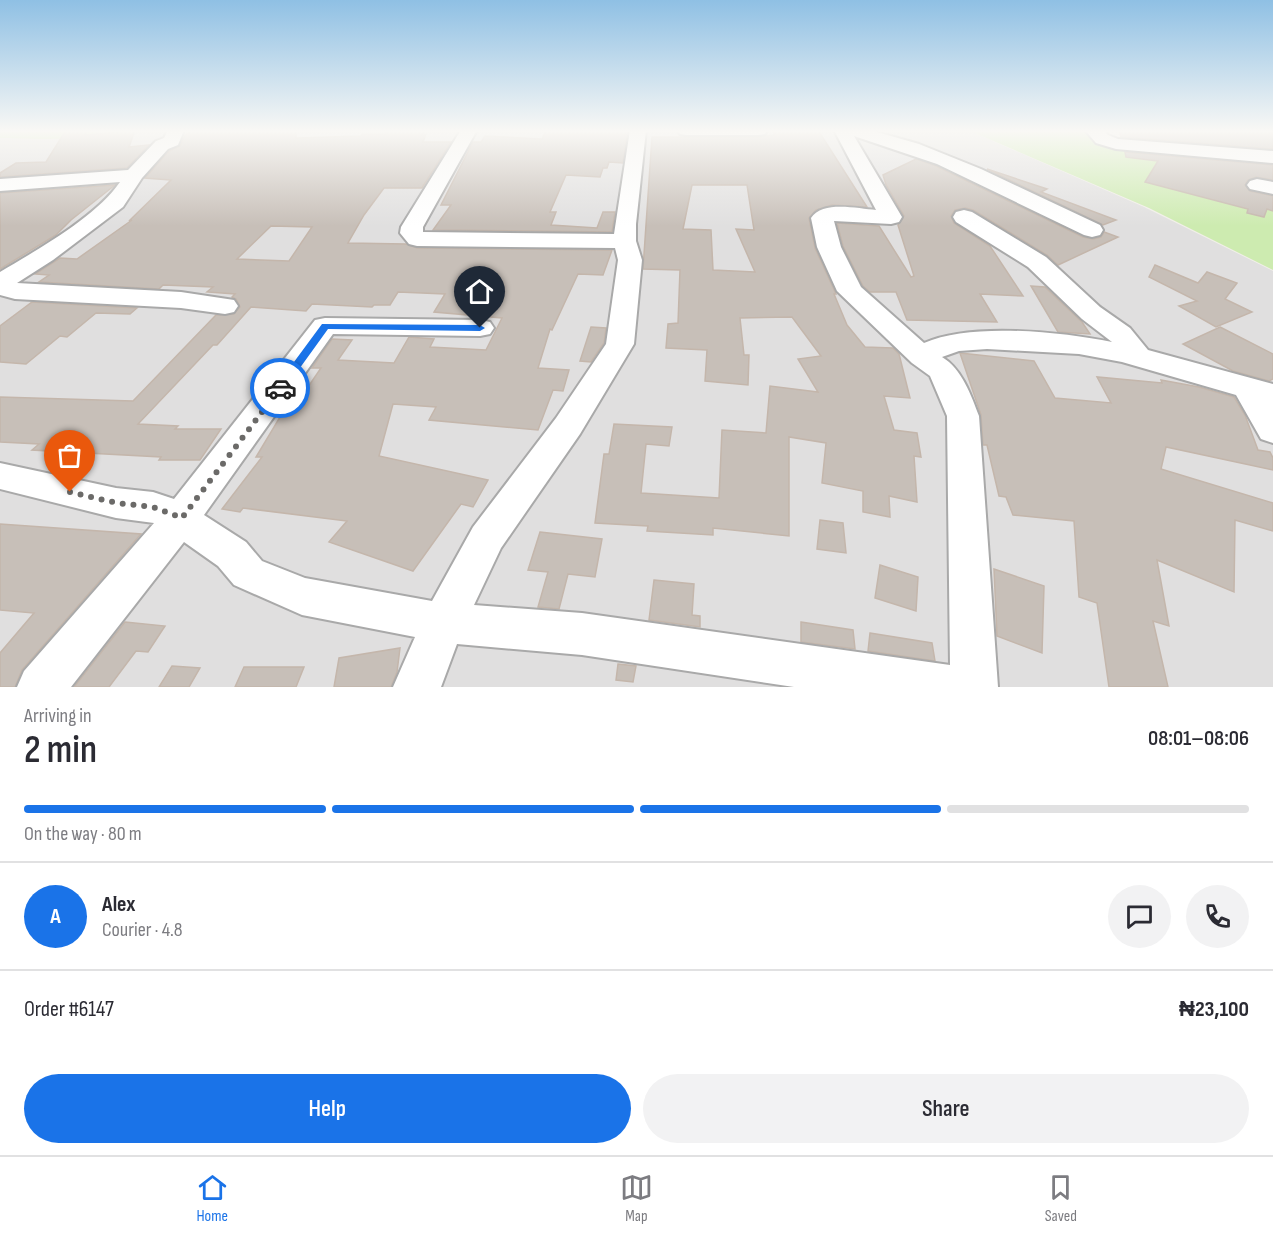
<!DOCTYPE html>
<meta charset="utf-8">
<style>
:root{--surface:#fff;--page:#f2f2f3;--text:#2b2b33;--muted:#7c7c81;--line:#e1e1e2;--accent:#1a73e8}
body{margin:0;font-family:"Sofia Sans Condensed",sans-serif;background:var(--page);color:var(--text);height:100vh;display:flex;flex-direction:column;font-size:22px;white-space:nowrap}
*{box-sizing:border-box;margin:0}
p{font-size:20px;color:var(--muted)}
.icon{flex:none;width:33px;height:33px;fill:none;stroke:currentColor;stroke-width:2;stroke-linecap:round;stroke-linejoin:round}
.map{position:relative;height:687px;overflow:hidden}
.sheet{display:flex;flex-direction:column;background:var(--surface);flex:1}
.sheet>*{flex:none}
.pin{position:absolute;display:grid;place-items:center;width:51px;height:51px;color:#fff;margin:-62px -26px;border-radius:50% 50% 50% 0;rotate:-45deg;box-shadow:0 0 6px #0007}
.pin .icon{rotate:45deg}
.courier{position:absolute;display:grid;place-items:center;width:60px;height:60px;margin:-30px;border:4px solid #1a73e8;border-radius:50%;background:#fff;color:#222;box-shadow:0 2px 8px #0007}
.summary em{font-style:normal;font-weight:600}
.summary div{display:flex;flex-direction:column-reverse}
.summary{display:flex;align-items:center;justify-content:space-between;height:102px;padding:0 24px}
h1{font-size:39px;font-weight:600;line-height:45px}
.bar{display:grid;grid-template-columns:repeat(4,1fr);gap:9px 6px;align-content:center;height:72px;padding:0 24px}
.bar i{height:8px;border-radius:4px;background:var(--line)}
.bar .active{background:var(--accent)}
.bar p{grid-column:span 4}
.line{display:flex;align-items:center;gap:15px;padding:0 24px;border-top:2px solid var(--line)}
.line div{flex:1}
.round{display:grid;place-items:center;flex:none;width:63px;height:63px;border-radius:32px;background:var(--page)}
.button{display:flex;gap:12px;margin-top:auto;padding:12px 24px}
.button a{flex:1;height:69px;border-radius:36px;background:var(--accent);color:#fff;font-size:24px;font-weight:600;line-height:69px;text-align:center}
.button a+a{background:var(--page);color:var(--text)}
.dock{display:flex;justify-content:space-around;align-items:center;height:84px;border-top:2px solid var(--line);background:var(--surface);font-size:16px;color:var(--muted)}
.dock a{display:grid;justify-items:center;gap:3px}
.dock .active{color:var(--accent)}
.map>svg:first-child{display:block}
.residential{fill:#e0dfdf}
.grass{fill:#cdebb0}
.building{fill:#c7bfb8;stroke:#c4b6ab;stroke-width:1.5;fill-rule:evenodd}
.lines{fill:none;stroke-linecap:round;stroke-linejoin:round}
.minor-casing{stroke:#a9a9a9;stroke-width:4}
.minor{fill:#fff;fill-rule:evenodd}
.route{fill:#1a73e8}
.done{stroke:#6b6a68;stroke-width:6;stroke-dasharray:0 10.8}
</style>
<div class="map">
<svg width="1273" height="687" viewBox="0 0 1273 687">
<rect width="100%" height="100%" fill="#f2efe9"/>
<path class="residential" d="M 98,130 L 968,130 L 1144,207 L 1273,271 L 1273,687 L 0,687 L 0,137 Z"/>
<g class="grass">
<path d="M 0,130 L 103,130 C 87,143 22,138 0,138 Z"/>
<path d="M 968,130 L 1083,130 L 1173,166 L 1273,192 L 1273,270 L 1149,208 Z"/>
</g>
<g class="building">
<path d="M 66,130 L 88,130 L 85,135 L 135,130 L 129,147 L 149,145 L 127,168 L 0,177 L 0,173 L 16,163 L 46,162 Z"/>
<path d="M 192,130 L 296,130 L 296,138 L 361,136 L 362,134 L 385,134 L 387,130 L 425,130 L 422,135 L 426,134 L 423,142 L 451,142 L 422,188 L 384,188 L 364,215 L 348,243 L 406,244 L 417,248 L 612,250 L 603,275 L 578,274 L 552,330 L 550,329 L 538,368 L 569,370 L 563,391 L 553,390 L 538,430 L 429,420 L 436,407 L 393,404 L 379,456 L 488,480 L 473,507 L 461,504 L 413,571 L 329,542 L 347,521 L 243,508 L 240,512 L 222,509 L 262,457 L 256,457 L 283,412 L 291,412 L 321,368 L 312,368 L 332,339 L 352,340 L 338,360 L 394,363 L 409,337 L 434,339 L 430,347 L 486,350 L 502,318 L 434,312 L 445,294 L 398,292 L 390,305 L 374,305 L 372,307 L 312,304 L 306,311 L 251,307 L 217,345 L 213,345 L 138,424 L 178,426 L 175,429 L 221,429 L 200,460 L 159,460 L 161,457 L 32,450 L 39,444 L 0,442 L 0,397 L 133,401 L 216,315 L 234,314 L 240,307 L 236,299 L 232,297 L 235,294 L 207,292 L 213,287 L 163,285 L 159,289 L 39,282 L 49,275 L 35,274 L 60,258 L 77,259 L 132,220 L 129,221 L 171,180 L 145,178 L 169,151 L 180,146 L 185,135 ZM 271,226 L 312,227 L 289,261 L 237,259 Z"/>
<path d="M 546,130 L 628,130 L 623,163 L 609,162 L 607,168 L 603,168 L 600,177 L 566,175 L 550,212 L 556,212 L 551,225 L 597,228 L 603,212 L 615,212 L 612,232 L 433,230 L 451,205 L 441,205 L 473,142 L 481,142 L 485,136 L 542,139 Z"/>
<path d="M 773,130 L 818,130 L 867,207 L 832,205 L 816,210 L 809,218 L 815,248 L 836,294 L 834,294 L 847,325 L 865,347 L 893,348 L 899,354 L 910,398 L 884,396 L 894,430 L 917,433 L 921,457 L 914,456 L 917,502 L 889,496 L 890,517 L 863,512 L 863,491 L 822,483 L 826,443 L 789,437 L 789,536 L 713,528 L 713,535 L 647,531 L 648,526 L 595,523 L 604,454 L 609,454 L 614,424 L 672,427 L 669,446 L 646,444 L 641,493 L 719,498 L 722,430 L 766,433 L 770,386 L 818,392 L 798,359 L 821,356 L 792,317 L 740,318 L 744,355 L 749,355 L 748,385 L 705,381 L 707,350 L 666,348 L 668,324 L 678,323 L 680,270 L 643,269 L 652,137 L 759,137 L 774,135 ZM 692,185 L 747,185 L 754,230 L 736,229 L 755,272 L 713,270 L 711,230 L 683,229 Z"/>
<path d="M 1119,130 L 1273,131 L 1273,149 L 1121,137 Z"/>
<path d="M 1125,152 L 1273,165 L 1273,180 L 1256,177 L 1248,180 L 1245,185 L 1250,191 L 1273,196 L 1273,211 L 1267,209 L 1264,217 L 1247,213 L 1248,209 L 1145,182 L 1158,161 L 1126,157 Z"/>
<path d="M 916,159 L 936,166 L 1083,237 L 1093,239 L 1101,237 L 1104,232 L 1118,237 L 1058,265 L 1047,255 L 973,210 L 965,208 L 955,210 L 951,216 L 954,223 L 990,246 L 1023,296 L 980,294 L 997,322 L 907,320 L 896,292 L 870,292 L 863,286 L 843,246 L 837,223 L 879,226 L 911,277 L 914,276 L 898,225 L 904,216 L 886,185 L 883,175 Z"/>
<path d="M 987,169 L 1047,189 L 1041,192 L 1116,220 L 1103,225 Z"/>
<path d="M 115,185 L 71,220 L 56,235 L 0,269 L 0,193 Z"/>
<path d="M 1155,265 L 1198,283 L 1207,272 L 1237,283 L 1225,299 L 1252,312 L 1216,327 L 1179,306 L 1197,301 L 1149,277 Z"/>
<path d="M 1031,286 L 1045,287 L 1082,322 L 1090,334 L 1058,332 Z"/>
<path d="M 32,302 L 137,308 L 130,314 L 96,313 L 67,337 L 60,336 L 26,364 L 0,362 L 0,326 Z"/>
<path d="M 591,327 L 606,328 L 604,343 L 591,362 L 580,361 Z"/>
<path d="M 1220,327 L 1273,354 L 1273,379 L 1269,381 L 1233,371 L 1183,344 Z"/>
<path d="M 960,353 L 1034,361 L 1055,398 L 1111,403 L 1097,377 L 1162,383 L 1161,380 L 1199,387 L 1234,397 L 1245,415 L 1258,450 L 1270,452 L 1273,458 L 1273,470 L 1166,447 L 1161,469 L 1273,503 L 1273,531 L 1235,520 L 1234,592 L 1157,560 L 1169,626 L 1153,621 L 1168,687 L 1109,687 L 1097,603 L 1079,597 L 1074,521 L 1013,515 L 1006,497 L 999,496 L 987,445 L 983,445 L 981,415 Z"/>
<path d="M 820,520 L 843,523 L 846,553 L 817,549 Z"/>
<path d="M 0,524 L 141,534 L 22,670 L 15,687 L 0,687 L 0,653 L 34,613 L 0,610 Z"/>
<path d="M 540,532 L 602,539 L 595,577 L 568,574 L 559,609 L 538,607 L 548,572 L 528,570 Z"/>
<path d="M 880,565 L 918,577 L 916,611 L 875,598 Z"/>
<path d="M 994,569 L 1044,586 L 1042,653 L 997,636 Z"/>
<path d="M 654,580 L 694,584 L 692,615 L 700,616 L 700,627 L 649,620 Z"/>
<path d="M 125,622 L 165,626 L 148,652 L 136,651 L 109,687 L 74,687 Z"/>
<path d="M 801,622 L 853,630 L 855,649 L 801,642 Z"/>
<path d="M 870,633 L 932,643 L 935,661 L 868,651 Z"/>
<path d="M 400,648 L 397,672 L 391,687 L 334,687 L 339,658 Z"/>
<path d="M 618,664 L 636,666 L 633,682 L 616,680 Z"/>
<path d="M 172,666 L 200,668 L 189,687 L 159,687 Z"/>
<path d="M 244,667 L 304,667 L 296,687 L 235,687 Z"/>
</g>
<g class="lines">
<g class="minor-casing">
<g id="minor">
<path d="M 168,130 L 184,130 L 178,145 L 168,149 L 142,178 L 123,207 L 53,260 L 17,283 L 181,292 L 234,300 L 238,306 L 234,312 L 225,314 L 181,308 L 15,299 L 0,295 L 0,272 C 37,250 96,217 120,182 L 0,191 L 0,179 L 128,170 L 156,141 L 164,138 Z"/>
<path d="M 461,130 L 477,130 L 423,227 L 423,232 L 614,234 L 630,130 L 646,130 L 636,224 L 636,241 L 642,260 L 634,344 L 580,434 L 501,548 L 474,605 L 582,613 L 950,665 L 947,416 L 930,376 L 912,363 L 837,291 L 817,247 L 811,218 C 823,200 858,209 876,210 L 834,130 L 870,130 L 919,144 L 981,169 L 1100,225 L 1103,230 L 1100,235 L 1092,237 L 1084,235 L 937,164 L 854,136 L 902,217 L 899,222 L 891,224 L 834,221 L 841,247 L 861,287 L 924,343 C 971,322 1061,332 1112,342 L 1082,319 L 1028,267 L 956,222 L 953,217 L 956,212 L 964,210 L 972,212 L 1046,257 L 1100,307 L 1130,328 L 1148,350 L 1273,384 L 1273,443 L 1261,439 L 1236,395 L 1122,362 L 1079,354 L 987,349 L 959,351 L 942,357 C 962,369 971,395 979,416 L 998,687 L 794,687 L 582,655 L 457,644 L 441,687 L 393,687 L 415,637 L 302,615 L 234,585 L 218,566 L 184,542 L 71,687 L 17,687 L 24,671 L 154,523 L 116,518 L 0,489 L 0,463 L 116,488 L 153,492 L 174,499 L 315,320 L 325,318 L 480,320 L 490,322 L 494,328 L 490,334 L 480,336 L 333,334 L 204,515 L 246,542 L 262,561 L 305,578 L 432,601 L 473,527 L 556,418 L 606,344 L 618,260 L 615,248 L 417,246 L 409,244 L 400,233 L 401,227 Z"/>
<path d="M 678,130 L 767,130 L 765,134 L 759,135 L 686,135 L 680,134 Z"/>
<path d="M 1085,130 L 1103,130 L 1108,135 L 1118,139 L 1273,151 L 1273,163 L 1116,149 L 1096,143 Z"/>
<path d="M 1257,179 L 1273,182 L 1273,194 L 1250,189 L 1247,185 L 1250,181 Z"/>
</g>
</g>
<use href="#minor" class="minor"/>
</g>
<linearGradient id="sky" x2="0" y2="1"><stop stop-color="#8fc0e4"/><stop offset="0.58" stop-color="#f9f8f5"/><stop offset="1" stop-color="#f9f8f5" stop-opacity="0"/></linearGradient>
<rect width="1273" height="226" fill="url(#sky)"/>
<path class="route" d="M 322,324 L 480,325 L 485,328 L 480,331 L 328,329 L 284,390 L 277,390 L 277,385 Z"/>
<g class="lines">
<path class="done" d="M 70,492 L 117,503 L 153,507 L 182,518 L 280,388"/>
</g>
</svg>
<div class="pin" style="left:70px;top:492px;background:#ea580c"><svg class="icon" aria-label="bag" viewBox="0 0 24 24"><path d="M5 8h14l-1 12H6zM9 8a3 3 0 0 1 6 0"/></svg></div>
<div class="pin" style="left:480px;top:328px;background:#1f2937"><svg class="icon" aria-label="home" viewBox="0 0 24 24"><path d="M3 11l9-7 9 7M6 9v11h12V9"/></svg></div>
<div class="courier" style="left:280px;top:388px"><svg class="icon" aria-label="car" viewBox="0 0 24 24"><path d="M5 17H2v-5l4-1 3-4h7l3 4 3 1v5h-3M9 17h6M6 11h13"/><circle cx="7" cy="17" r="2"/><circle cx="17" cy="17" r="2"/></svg></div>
</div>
<section class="sheet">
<div class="summary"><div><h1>2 min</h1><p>Arriving in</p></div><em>08:01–08:06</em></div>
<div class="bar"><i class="active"></i><i class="active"></i><i class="active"></i><i></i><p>On the way · 80 m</p></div>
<div class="line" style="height:108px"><b class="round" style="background:var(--accent);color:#fff">A</b><div><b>Alex</b><p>Courier · 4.8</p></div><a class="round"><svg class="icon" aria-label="chat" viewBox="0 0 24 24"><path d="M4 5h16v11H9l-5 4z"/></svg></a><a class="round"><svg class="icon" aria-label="phone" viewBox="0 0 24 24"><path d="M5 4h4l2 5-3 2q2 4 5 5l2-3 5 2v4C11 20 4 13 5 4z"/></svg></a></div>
<div class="line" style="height:78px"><div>Order #6147</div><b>₦23,100</b></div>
<div class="button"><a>Help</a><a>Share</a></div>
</section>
<nav class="dock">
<a class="active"><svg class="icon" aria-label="home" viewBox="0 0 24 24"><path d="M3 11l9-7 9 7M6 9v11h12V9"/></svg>Home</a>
<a><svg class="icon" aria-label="map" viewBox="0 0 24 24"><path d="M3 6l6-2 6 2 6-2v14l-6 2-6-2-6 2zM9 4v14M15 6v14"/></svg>Map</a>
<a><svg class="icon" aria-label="saved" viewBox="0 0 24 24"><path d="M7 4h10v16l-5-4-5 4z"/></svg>Saved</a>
</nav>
